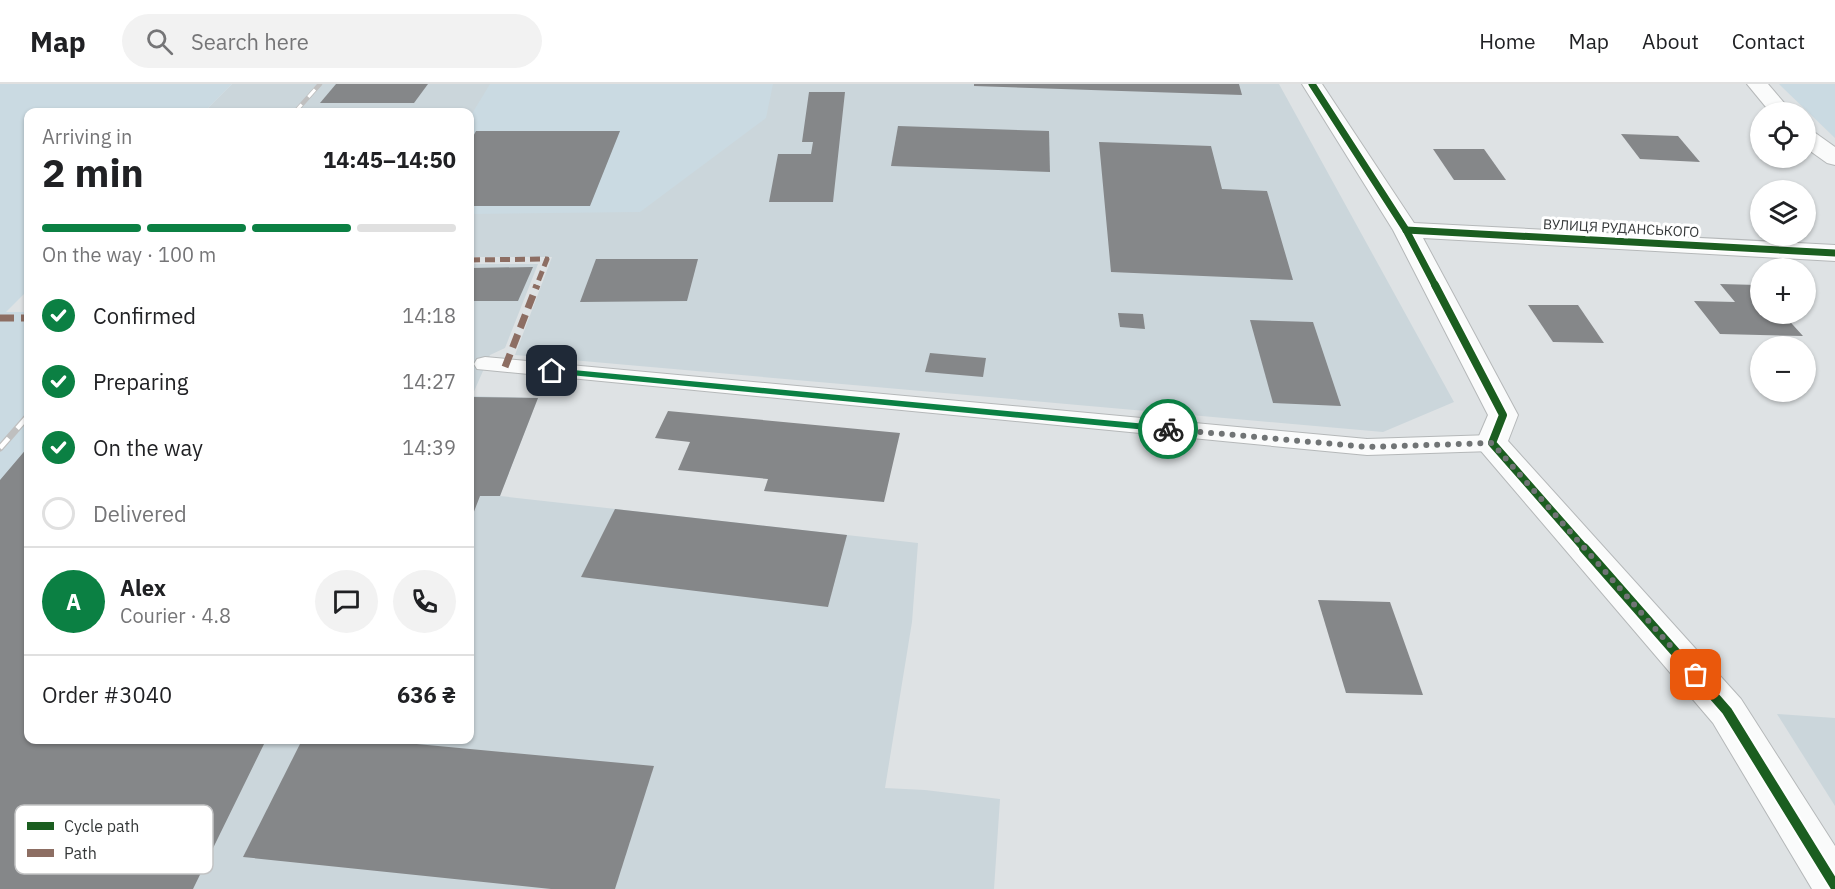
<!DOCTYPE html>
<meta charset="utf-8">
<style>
:root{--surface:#fff;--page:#f2f2f2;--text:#202124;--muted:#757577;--line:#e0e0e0;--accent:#0b8043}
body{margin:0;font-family:"IBM Plex Sans",sans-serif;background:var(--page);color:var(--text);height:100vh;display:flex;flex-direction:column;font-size:22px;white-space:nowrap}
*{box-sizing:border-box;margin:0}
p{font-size:20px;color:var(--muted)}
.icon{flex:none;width:33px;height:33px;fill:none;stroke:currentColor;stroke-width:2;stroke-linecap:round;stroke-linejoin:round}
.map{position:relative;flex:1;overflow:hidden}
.details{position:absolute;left:24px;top:24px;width:450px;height:636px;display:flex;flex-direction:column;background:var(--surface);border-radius:12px;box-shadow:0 2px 4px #0004}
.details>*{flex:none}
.controls{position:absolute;left:1750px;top:18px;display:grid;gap:12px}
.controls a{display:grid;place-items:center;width:66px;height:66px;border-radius:50%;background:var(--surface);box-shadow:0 2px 4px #0004;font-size:30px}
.pin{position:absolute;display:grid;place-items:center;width:51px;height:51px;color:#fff;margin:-26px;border-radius:12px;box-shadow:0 3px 9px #0006}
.courier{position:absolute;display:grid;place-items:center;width:60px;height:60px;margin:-30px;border:4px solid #0b8043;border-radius:50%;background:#fff;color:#222;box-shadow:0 2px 8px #0007}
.overview em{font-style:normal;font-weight:700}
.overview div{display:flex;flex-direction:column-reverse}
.overview{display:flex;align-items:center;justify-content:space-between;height:102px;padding:0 18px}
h1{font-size:39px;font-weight:700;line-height:45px}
.bar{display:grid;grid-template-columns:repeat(4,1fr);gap:9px 6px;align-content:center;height:72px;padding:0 18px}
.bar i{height:8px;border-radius:4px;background:var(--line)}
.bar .selected{background:var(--accent)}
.bar p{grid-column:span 4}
.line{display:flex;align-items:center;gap:15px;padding:0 18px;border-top:2px solid var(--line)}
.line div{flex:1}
.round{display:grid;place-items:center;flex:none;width:63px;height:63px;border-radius:32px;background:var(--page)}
ol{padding:0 18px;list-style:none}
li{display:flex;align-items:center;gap:18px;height:66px}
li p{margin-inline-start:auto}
li .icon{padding:6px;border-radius:50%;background:var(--accent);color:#fff;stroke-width:4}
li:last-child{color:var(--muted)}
li i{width:33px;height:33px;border:3px solid var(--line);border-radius:50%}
header{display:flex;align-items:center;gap:36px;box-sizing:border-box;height:84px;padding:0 30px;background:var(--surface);border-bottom:2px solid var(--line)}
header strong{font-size:28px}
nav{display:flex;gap:33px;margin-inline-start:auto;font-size:21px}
.search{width:420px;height:54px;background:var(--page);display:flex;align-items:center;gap:15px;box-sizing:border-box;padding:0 21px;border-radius:33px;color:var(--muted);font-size:22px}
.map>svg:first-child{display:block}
.built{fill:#cbd6db}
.green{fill:#cadae2}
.building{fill:#858789}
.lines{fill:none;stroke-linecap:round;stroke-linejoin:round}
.service-casing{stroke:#b5b8b9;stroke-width:2}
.minor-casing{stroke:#b5b8b9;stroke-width:2}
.service{fill:#fafbfb;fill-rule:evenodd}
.minor{fill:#fafbfb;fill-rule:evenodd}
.rail-far1-casing{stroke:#bfbfbf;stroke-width:4.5}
.rail-casing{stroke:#bfbfbf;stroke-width:7}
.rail-far1{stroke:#fff;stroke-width:3;stroke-dasharray:10;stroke-linecap:butt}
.rail{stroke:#fff;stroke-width:4.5;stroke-dasharray:13;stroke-linecap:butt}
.quiet-far1{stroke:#8d6e63;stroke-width:5;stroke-dasharray:10 5;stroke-linecap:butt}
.quiet{stroke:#8d6e63;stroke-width:7;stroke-dasharray:14 7;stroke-linecap:butt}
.cycleway-far2-casing{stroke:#fff;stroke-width:10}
.cycleway-far1-casing{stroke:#fff;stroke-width:12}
.cycleway-casing{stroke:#fff;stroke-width:14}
.cycleway-far2{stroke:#1b5e20;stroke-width:7}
.cycleway-far1{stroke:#1b5e20;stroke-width:8}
.cycleway{stroke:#1b5e20;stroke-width:10}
.route{fill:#0b8043}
.done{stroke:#707475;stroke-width:6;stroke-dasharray:0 10.8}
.labels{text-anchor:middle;stroke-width:6;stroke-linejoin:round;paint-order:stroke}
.far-street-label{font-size:14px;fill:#353839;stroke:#fff}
.key{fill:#fff;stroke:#c2c3c4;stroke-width:1.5}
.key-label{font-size:16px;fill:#353839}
</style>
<header>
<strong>Map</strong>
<div class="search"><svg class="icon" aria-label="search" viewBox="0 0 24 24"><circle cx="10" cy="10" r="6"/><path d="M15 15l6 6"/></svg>Search here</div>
<nav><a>Home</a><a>Map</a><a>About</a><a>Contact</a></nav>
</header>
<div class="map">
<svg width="1835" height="805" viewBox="0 0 1835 805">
<rect width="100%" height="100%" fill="#dee2e4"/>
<g class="built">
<path d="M 232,0 L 1279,0 L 1454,318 L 1383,348 L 515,271 L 552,173 L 470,173 L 470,28 L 204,28 Z"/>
<path d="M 470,180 L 538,180 L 505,264 L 490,271 L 472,312 L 538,314 L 500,412 L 918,459 L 912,538 L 885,704 L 925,706 L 1000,715 L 994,805 L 0,805 L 0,396 L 28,363 L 28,656 L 470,656 Z"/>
<path d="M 1777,630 L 1835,634 L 1835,722 Z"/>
</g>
<g class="green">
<path d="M 0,0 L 232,0 L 204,28 L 28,28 L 28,206 L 6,228 L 28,228 L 28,363 L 0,396 Z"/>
<path d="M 490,0 L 773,0 L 766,34 L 640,128 L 470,130 L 470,33 Z"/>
<path d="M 1779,0 L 1835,0 L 1835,54 L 1782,3 Z"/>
</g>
<g class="building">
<path d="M 336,0 L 428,0 L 414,19 L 320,19 Z"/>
<path d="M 974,0 L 1239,0 L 1242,11 L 974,2 Z"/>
<path d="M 809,8 L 845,8 L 833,118 L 769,118 L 778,70 L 811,70 L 813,58 L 802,58 Z"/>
<path d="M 898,42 L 1049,47 L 1050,88 L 891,82 Z"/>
<path d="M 476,47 L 620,47 L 590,122 L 470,122 L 470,58 Z"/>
<path d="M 1621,50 L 1678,52 L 1700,78 L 1640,75 Z"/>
<path d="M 1099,58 L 1211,62 L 1222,105 L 1267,107 L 1293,196 L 1111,188 Z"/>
<path d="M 1433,65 L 1484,65 L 1506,96 L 1454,96 Z"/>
<path d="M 596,175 L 698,175 L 687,217 L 580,218 Z"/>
<path d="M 533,183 L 518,217 L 470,217 L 470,184 Z"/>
<path d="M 1720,200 L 1758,201 L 1761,205 L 1761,230 L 1783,230 L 1803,252 L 1720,250 L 1694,217 L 1735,218 Z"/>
<path d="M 1528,221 L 1578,221 L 1604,259 L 1553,258 Z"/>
<path d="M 1118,229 L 1143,230 L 1145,245 L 1120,243 Z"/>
<path d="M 1250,236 L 1313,238 L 1341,322 L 1273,319 Z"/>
<path d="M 930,269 L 986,274 L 983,293 L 925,288 Z"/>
<path d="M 471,313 L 538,314 L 500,412 L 480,412 L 470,438 L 470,317 Z"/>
<path d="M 668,327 L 900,349 L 884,418 L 764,407 L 768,395 L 678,386 L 690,358 L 655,354 Z"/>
<path d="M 28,363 L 28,656 L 266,656 L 193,805 L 0,805 L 0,396 Z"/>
<path d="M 615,425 L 847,451 L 828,523 L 581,493 Z"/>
<path d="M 1318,516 L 1390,518 L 1423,611 L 1346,609 Z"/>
<path d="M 302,656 L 374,656 L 654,682 L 615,805 L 551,805 L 243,773 Z"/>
</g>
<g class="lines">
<g class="service-casing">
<path id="service" d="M 485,273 L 1367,355 L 1492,351 L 1501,353 L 1504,359 L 1501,365 L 1492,367 L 1367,371 L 477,285 L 474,280 L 477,275 Z"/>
</g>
<g class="minor-casing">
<g id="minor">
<path d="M 1302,0 L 1322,0 L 1414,139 L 1835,161 L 1835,177 L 1423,154 L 1518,331 L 1508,357 L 1741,615 L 1835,762 L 1835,805 L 1812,805 L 1713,639 L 1481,367 L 1476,359 L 1488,331 L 1393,146 Z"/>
<path d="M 1747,0 L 1768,0 L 1792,28 L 1770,28 Z"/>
<path d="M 1806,46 L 1814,48 L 1835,63 L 1835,81 L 1827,79 L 1806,64 Z"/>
</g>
</g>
<use href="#service" class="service"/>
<use href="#minor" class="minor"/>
<g class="rail-far1-casing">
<path id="rail-far1" d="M 295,28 L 320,0"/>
</g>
<g class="rail-casing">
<path id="rail" d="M 0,364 L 28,332"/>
</g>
<use href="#rail-far1" class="rail-far1"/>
<use href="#rail" class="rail"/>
<path class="quiet-far1" d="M 470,176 L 547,175 L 536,203"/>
<g class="quiet">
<path d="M 0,234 L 28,234"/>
<path d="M 505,283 L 537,201"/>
</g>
<g class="cycleway-far2-casing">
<g id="cycleway-far2">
<path d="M 1312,0 L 1406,146 L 1436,203"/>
<path d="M 1406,146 L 1835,169"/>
</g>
</g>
<g class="cycleway-far1-casing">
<path id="cycleway-far1" d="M 1435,201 L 1503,331 L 1492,359 L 1585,465"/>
</g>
<g class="cycleway-casing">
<path id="cycleway" d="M 1584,464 L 1727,627 L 1835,802"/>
</g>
<use href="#cycleway-far2" class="cycleway-far2"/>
<use href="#cycleway-far1" class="cycleway-far1"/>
<use href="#cycleway" class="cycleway"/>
</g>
<path class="route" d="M 552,284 L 1168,342 L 1173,345 L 1168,348 L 549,289 L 549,285 Z"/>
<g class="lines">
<path class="done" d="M 1168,345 L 1367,363 L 1492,359 L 1696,591"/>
</g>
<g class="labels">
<g class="far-street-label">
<text transform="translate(1621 144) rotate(3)" y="5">ВУЛИЦЯ РУДАНСЬКОГО</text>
</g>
</g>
<rect x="15" y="721" width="198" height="69" rx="9" class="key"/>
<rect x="27" y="738" width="27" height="8" fill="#1b5e20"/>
<rect x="27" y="765" width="27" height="8" fill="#8d6e63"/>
<g class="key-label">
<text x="64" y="748">Cycle path</text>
<text x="64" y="775">Path</text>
</g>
</svg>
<div class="controls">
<a><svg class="icon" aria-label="locate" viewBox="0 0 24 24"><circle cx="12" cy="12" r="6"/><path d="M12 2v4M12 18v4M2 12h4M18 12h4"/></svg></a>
<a><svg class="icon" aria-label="layers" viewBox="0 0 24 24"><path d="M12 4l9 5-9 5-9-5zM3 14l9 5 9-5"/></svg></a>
<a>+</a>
<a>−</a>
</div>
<div class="pin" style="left:1696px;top:591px;background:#ea580c"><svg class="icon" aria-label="bag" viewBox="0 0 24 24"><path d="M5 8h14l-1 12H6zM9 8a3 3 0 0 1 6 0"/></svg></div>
<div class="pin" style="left:552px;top:287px;background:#1f2937"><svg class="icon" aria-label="home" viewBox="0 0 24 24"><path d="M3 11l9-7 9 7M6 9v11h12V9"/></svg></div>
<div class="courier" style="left:1168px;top:345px"><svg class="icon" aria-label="bike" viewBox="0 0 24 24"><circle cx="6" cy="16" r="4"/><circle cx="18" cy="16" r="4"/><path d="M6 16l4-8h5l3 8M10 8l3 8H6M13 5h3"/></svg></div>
<section class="details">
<div class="overview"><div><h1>2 min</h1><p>Arriving in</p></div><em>14:45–14:50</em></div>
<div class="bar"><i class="selected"></i><i class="selected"></i><i class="selected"></i><i></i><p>On the way · 100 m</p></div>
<ol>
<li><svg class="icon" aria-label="check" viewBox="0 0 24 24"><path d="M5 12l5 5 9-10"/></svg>Confirmed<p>14:18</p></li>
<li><svg class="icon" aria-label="check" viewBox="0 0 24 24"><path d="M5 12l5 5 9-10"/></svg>Preparing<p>14:27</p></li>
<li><svg class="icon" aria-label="check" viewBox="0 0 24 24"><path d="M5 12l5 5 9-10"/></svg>On the way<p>14:39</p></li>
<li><i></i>Delivered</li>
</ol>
<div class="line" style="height:108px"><b class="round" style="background:var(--accent);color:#fff">A</b><div><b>Alex</b><p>Courier · 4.8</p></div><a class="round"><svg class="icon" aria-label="chat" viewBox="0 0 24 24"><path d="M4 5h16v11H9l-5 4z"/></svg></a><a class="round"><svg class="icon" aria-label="phone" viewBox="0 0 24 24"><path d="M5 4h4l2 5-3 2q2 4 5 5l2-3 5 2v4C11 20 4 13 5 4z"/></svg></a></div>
<div class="line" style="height:78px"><div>Order #3040</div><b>636 ₴</b></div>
</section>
</div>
